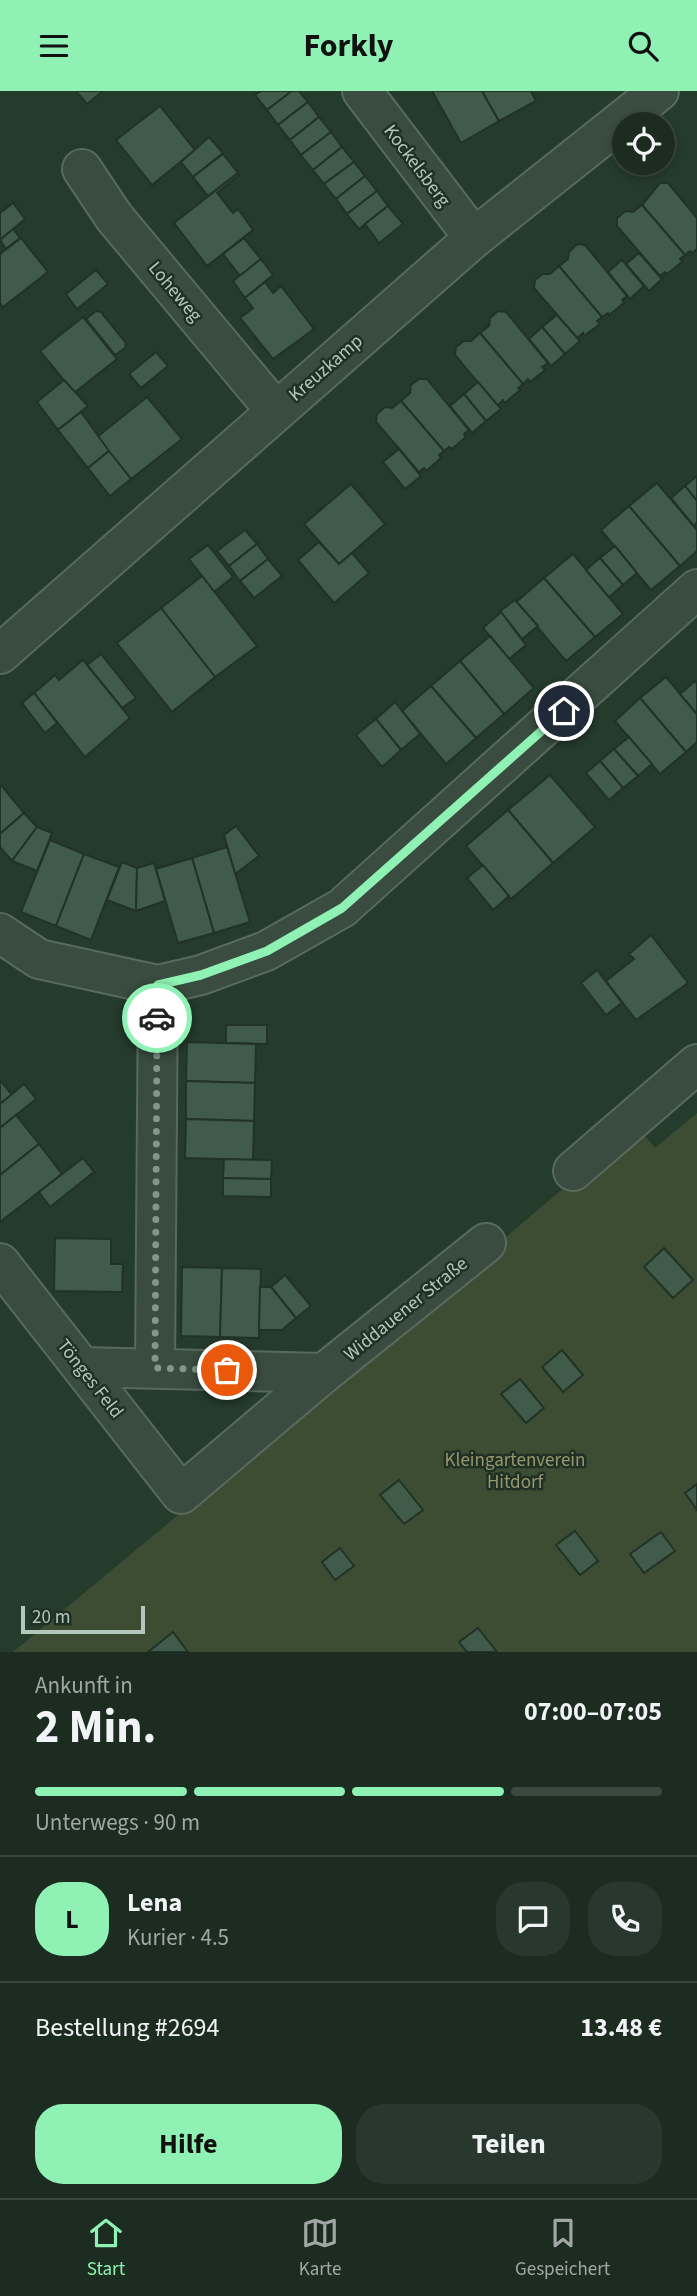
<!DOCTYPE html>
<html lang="de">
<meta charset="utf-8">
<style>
:root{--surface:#1c2c21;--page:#29382e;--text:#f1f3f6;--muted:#a0a7a5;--line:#3a483f;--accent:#8ff2b4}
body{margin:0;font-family:"Source Sans 3",sans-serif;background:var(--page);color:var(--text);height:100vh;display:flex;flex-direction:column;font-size:26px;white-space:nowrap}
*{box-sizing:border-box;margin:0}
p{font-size:23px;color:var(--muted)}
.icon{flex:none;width:38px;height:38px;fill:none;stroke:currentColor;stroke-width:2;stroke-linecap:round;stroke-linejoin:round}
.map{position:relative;height:1561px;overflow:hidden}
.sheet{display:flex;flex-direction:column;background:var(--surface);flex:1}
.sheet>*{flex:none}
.tools{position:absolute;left:612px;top:21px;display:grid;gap:14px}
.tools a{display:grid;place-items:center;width:63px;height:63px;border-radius:50%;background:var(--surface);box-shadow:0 4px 10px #0003,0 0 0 2px var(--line);font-size:35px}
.scale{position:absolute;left:21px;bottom:18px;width:124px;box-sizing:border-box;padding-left:7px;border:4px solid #b4c7bb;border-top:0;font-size:19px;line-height:24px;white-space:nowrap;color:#b4c7bb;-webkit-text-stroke:5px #1e3124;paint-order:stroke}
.pin{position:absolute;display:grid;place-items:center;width:60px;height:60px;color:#fff;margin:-30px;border:4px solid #fff;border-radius:50%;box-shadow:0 2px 7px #0007}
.courier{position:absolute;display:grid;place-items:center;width:70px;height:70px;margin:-35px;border:5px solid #8ff2b4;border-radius:50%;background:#fff;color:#222;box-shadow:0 2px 9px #0007}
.overview em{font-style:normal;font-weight:700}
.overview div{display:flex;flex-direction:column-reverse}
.overview{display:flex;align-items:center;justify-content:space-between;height:119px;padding:0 35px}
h1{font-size:46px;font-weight:700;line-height:52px}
.bar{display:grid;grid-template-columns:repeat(4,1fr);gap:10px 7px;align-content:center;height:84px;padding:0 35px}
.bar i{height:9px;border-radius:5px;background:var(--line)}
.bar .on{background:var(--accent)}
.bar p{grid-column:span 4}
.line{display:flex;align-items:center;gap:18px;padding:0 35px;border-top:2px solid var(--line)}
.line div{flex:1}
.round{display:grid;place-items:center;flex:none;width:74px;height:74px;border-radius:28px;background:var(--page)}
.button{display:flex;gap:14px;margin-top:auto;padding:14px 35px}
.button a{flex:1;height:80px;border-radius:28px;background:var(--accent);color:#111;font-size:28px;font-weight:700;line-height:80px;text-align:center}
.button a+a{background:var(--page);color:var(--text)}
header{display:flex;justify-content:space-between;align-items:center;height:91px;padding:0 35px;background:var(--accent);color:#111;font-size:32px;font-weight:700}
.menu{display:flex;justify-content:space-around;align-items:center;height:98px;border-top:2px solid var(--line);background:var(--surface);font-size:19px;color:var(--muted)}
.menu a{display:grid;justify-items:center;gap:4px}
.menu .on{color:var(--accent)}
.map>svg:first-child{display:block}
.green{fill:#3d4d34}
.building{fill:#415b4a;stroke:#203326;stroke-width:2}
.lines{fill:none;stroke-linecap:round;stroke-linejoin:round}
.minor-casing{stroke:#576a5d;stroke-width:42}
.minor{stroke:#394c3f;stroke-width:38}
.done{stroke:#829689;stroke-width:7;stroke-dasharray:0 12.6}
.route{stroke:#8ff2b4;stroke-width:9}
.labels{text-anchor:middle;stroke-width:5;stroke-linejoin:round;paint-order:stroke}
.street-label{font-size:19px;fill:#b4c7bb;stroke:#1e3124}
.park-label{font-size:19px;fill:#97966d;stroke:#1e3124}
</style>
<header><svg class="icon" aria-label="menu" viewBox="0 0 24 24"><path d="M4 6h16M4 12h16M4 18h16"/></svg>Forkly<svg class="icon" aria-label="search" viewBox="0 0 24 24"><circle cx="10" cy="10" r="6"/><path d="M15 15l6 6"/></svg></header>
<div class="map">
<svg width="697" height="1561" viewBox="0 0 697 1561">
<rect width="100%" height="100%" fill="#253b2c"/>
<path class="green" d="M 697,1022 L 697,1561 L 13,1561 L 178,1424 L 637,1035 L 655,1057 Z"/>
<g class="building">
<path d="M 76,0 L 103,0 L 87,13 Z"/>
<path d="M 261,0 L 292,0 L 267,19 L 255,4 Z"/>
<path d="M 292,0 L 299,0 L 308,11 L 278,34 L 267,19 Z"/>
<path d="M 432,0 L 482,0 L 499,30 L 461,52 Z"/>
<path d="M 482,0 L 531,0 L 536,10 L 499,30 Z"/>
<path d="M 308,11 L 319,26 L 290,49 L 278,34 Z"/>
<path d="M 160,15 L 195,59 L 152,94 L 116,49 Z"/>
<path d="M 319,26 L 331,41 L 301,64 L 290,49 Z"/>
<path d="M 331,41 L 342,56 L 313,79 L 301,64 Z"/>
<path d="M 209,46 L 223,62 L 193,86 L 181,71 Z"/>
<path d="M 342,56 L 354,71 L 324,93 L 313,79 Z"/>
<path d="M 223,63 L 238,82 L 208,105 L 193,86 Z"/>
<path d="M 354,71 L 365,85 L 336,108 L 324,93 Z"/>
<path d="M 238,82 L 239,84 L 217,102 L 233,122 L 238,118 L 253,139 L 207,175 L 174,132 Z"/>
<path d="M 365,85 L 377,100 L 347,123 L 336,108 Z"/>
<path d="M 660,92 L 668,92 L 697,127 L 697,158 L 692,162 L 690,160 L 685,164 L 642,114 Z"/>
<path d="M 377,100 L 388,115 L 359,138 L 347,123 Z"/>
<path d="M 13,112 L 25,128 L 0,149 L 0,122 Z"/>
<path d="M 642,114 L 685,164 L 680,168 L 682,171 L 667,183 L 665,181 L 660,185 L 617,135 L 617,127 L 626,120 L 633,121 Z"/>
<path d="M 388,115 L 403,133 L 379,152 L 365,133 Z"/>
<path d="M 13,138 L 20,147 L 6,158 L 0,149 Z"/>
<path d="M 21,147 L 48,181 L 3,216 L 0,212 L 0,163 Z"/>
<path d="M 244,147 L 261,168 L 240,185 L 223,163 Z"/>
<path d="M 577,153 L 585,154 L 627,205 L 622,209 L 624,212 L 609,224 L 608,222 L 602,226 L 559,175 L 568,168 L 569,161 Z"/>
<path d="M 639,162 L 662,188 L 649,200 L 626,173 Z"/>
<path d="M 261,168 L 273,184 L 245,207 L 233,190 Z"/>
<path d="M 622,169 L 644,195 L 630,208 L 608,181 Z"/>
<path d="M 559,175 L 602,226 L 597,230 L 600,233 L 584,245 L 583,242 L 577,247 L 534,197 L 535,189 L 543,183 L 550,183 Z"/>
<path d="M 96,179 L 108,193 L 77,218 L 66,203 Z"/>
<path d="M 265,191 L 273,202 L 281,195 L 314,238 L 273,268 L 240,227 L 253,217 L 245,207 Z"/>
<path d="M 96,220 L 101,221 L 126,252 L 125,257 L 115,264 L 86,228 Z"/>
<path d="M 498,220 L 506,221 L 548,272 L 542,276 L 545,279 L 530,291 L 528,288 L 523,293 L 480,242 L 489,235 L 490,227 Z"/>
<path d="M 557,224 L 580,250 L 565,263 L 542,236 Z"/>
<path d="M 83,226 L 117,268 L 74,302 L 40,260 Z"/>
<path d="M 542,236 L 565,263 L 551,275 L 529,248 Z"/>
<path d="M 480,242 L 523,293 L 518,297 L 520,299 L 505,312 L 503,309 L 497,315 L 455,264 L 456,256 L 464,250 L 471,250 Z"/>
<path d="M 156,261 L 168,275 L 141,297 L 129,283 Z"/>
<path d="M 419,288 L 427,288 L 469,339 L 464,343 L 466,346 L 452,358 L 449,356 L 444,360 L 401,310 L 410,302 L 411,294 Z"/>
<path d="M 64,289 L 88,315 L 58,339 L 37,311 Z"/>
<path d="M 478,291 L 501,318 L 486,330 L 464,303 Z"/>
<path d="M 464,303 L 486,330 L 472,342 L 450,315 Z"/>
<path d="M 147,306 L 182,348 L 131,388 L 97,346 Z"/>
<path d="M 401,310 L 444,360 L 439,364 L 441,367 L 426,380 L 424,377 L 419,381 L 376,331 L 377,323 L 385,316 L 392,317 Z"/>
<path d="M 81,321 L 109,360 L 88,377 L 58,339 Z"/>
<path d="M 399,358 L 421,385 L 405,398 L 383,371 Z"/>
<path d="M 109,360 L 131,388 L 110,405 L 88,377 Z"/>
<path d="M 697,385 L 697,410 L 685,395 Z"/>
<path d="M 657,392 L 697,439 L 697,460 L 680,475 L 629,415 Z"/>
<path d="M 351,393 L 385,433 L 339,473 L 304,433 Z"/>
<path d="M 685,395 L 697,410 L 697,431 L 694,435 L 671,407 Z"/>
<path d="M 629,415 L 680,475 L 651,499 L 601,439 Z"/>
<path d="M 245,439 L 257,453 L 229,475 L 217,460 Z"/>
<path d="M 319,451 L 339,473 L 352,462 L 369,482 L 334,512 L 298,469 Z"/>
<path d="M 257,453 L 268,468 L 240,490 L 229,475 Z"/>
<path d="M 208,454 L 233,486 L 214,501 L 189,468 Z"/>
<path d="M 615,455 L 637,482 L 623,494 L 600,467 Z"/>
<path d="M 573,463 L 623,523 L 595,546 L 544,487 Z"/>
<path d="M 600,467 L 623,494 L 609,506 L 586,479 Z"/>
<path d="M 268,468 L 282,485 L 254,507 L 240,490 Z"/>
<path d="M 202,485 L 257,555 L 215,586 L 161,517 Z"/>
<path d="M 544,487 L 595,546 L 566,570 L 516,511 Z"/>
<path d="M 515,509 L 538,535 L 522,548 L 500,520 Z"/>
<path d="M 161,517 L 215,586 L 172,621 L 117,552 Z"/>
<path d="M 501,521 L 526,554 L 509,568 L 483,537 Z"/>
<path d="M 490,545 L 534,597 L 504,623 L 460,570 Z"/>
<path d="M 101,563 L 136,607 L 122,617 L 87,574 Z"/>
<path d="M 83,569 L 130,627 L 85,666 L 34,602 L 55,584 L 59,589 Z"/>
<path d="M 460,570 L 504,623 L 476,647 L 431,595 Z"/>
<path d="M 666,586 L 697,623 L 697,651 L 686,661 L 640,607 Z"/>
<path d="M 695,590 L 697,593 L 697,623 L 680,603 Z"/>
<path d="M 431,595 L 476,647 L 446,673 L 402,620 Z"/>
<path d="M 34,602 L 57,632 L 45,642 L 22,612 Z"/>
<path d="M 640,607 L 686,661 L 660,683 L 615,630 Z"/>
<path d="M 395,611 L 420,643 L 401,659 L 376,628 Z"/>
<path d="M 376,628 L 401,659 L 382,676 L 356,644 Z"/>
<path d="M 629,646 L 652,673 L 638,685 L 614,658 Z"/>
<path d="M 614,658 L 638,685 L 623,697 L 600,670 Z"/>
<path d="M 600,670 L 623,697 L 609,709 L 586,682 Z"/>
<path d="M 550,684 L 595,736 L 553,772 L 508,719 Z"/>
<path d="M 0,693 L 24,722 L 0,743 Z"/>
<path d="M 508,719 L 553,772 L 511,808 L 466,755 Z"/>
<path d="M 24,722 L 37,736 L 12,770 L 0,756 L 0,743 Z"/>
<path d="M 236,735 L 259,765 L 235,783 L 224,744 Z"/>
<path d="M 37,736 L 52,742 L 37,780 L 12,770 Z"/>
<path d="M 50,749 L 84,763 L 56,835 L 21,821 Z"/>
<path d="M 227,756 L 250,831 L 214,842 L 192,767 Z"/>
<path d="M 84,763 L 119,776 L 91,849 L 56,835 Z"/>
<path d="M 192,767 L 214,842 L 178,852 L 156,778 Z"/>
<path d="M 122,771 L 137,777 L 136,820 L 107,809 Z"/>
<path d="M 154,772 L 165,810 L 136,820 L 137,777 Z"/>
<path d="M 483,774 L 509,805 L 493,819 L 467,787 Z"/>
<path d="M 651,844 L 688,892 L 636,929 L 606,890 L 634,868 L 629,863 Z"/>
<path d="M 597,879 L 622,912 L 606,924 L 581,892 Z"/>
<path d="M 226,934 L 267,934 L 267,953 L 226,952 Z"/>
<path d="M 187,951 L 256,953 L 255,992 L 186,990 Z"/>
<path d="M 0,989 L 12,1004 L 0,1013 Z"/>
<path d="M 186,990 L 255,992 L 254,1030 L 186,1028 Z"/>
<path d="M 24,993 L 36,1008 L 0,1037 L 0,1013 Z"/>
<path d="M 16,1024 L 39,1053 L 0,1084 L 0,1037 Z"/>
<path d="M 186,1028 L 254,1030 L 253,1069 L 185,1067 Z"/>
<path d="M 39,1053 L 62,1083 L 0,1131 L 0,1084 Z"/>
<path d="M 83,1067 L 94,1081 L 50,1116 L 39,1101 Z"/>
<path d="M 224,1068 L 272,1069 L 271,1088 L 223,1087 Z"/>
<path d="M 223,1087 L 271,1088 L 271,1106 L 223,1105 Z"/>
<path d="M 55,1147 L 111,1148 L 111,1173 L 123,1173 L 122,1201 L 54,1200 Z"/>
<path d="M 664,1157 L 693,1189 L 673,1207 L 644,1176 Z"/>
<path d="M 182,1176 L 222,1177 L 220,1246 L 181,1245 Z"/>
<path d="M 222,1177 L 261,1178 L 259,1247 L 220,1246 Z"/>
<path d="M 285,1184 L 311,1215 L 296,1227 L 271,1196 Z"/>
<path d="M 260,1196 L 271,1196 L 296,1227 L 282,1239 L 259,1239 Z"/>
<path d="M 562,1259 L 583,1284 L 563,1301 L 542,1276 Z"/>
<path d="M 520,1288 L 544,1317 L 526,1332 L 501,1303 Z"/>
<path d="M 399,1389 L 423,1419 L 404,1433 L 380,1404 Z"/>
<path d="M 697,1393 L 697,1419 L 685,1402 Z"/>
<path d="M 575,1440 L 598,1470 L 580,1484 L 556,1454 Z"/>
<path d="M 661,1441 L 675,1460 L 644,1482 L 630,1463 Z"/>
<path d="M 340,1457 L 354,1475 L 335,1489 L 322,1471 Z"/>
<path d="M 478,1537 L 497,1561 L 467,1561 L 459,1551 Z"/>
<path d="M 173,1541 L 188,1561 L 148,1561 Z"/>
</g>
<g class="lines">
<g class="minor-casing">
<g id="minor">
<path d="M 362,0 L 474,147"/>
<path d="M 82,78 L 114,126 L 275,319"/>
<path d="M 0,563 L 474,147 L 659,0"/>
<path d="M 0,842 L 39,868 L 158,894 L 201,884 L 266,860 L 342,817 L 697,498"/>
<path d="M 573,1080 L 697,973"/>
<path d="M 0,1172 L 181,1403 L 324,1282 L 486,1152"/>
<path d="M 82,1276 L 324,1282"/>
<path d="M 155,1277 L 158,894"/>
</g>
</g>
<use href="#minor" class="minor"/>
</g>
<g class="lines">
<path class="done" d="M 157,927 L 155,1277 L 227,1279"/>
<path class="route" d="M 157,927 L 158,894 L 201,884 L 267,860 L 342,817 L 564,620"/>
</g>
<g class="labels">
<g class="street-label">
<text transform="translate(418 74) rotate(53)" y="7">Kockelsberg</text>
<text transform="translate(176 200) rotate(50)" y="7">Loheweg</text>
<text transform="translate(325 276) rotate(-41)" y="7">Kreuzkamp</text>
<text transform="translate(405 1217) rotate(-39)" y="7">Widdauener Straße</text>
<text transform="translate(91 1287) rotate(52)" y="7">Tönges Feld</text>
</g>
<g class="park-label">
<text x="515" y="1375">Kleingartenverein<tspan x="515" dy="22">Hitdorf</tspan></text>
</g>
</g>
</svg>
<div class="tools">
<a><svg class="icon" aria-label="locate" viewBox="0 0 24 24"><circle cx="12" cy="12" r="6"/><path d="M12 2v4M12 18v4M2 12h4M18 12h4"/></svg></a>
</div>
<div class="scale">20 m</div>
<div class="pin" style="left:227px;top:1279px;background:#ea580c"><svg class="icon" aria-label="bag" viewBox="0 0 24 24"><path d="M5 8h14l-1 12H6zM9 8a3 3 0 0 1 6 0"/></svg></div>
<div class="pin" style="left:564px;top:620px;background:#1f2937"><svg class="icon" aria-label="home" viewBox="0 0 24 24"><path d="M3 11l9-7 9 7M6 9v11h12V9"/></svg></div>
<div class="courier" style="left:157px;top:927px"><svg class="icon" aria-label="car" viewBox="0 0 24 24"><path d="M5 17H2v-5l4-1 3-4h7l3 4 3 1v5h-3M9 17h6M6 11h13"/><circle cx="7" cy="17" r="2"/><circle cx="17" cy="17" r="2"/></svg></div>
</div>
<section class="sheet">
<div class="overview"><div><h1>2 Min.</h1><p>Ankunft in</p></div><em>07:00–07:05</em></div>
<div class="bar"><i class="on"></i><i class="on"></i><i class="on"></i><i></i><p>Unterwegs · 90 m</p></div>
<div class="line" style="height:126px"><b class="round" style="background:var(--accent);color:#111">L</b><div><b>Lena</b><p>Kurier · 4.5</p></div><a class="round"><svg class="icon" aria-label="chat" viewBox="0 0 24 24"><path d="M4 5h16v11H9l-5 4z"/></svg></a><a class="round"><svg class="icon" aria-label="phone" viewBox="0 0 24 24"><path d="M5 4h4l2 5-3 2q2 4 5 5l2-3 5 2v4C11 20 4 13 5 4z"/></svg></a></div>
<div class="line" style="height:91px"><div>Bestellung #2694</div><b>13.48 €</b></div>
<div class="button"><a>Hilfe</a><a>Teilen</a></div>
</section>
<nav class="menu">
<a class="on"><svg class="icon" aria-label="home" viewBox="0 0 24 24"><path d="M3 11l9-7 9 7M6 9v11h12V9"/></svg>Start</a>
<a><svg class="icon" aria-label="map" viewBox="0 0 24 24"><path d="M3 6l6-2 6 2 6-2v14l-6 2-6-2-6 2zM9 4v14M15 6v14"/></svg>Karte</a>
<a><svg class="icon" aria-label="saved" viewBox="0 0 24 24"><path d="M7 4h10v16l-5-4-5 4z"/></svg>Gespeichert</a>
</nav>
